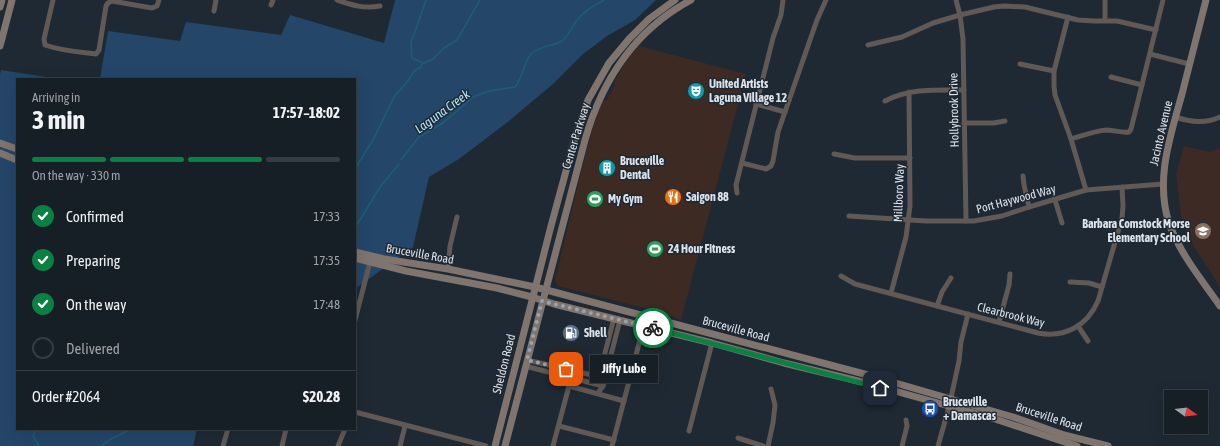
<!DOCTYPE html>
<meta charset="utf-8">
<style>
:root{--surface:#161f26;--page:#1f272e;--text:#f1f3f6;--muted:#9ea2a7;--line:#353d43;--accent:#0b8043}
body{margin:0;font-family:"Asap Condensed",sans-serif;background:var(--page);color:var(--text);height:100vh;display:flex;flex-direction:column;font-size:15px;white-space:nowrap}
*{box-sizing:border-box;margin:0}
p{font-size:13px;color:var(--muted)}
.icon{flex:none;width:22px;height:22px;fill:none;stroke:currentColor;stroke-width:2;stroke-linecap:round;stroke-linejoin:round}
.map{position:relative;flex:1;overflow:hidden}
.details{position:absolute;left:16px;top:78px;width:340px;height:352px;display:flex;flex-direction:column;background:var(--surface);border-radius:0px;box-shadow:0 4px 16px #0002,0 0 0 1px var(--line)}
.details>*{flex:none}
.needle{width:26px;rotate:105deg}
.buttons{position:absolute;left:1164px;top:390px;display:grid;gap:8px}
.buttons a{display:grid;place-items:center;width:44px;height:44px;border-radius:0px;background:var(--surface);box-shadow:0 4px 16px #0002,0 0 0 1px var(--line);font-size:20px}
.pin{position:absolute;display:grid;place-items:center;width:34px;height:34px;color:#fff;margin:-17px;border-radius:8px;box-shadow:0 2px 6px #0006}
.courier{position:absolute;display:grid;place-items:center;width:40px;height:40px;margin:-20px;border:3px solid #0b8043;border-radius:50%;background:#fff;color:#222;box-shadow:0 1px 5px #0007}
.bubble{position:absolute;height:28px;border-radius:0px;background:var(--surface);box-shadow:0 4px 16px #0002,0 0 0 1px var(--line);font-size:13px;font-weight:700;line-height:28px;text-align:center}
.headline em{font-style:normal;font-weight:700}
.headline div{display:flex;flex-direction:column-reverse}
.headline{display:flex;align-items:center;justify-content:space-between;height:68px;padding:0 16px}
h1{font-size:26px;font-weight:700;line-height:30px}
.bar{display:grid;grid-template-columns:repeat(4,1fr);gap:6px 4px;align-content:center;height:48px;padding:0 16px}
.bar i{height:5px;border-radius:3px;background:var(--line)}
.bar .on{background:var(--accent)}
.bar p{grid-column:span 4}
.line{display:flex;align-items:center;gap:10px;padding:0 16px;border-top:1px solid var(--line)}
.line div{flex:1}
ol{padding:0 16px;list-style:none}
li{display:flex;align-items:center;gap:12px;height:44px}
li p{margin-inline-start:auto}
li .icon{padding:4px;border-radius:50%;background:var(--accent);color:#fff;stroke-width:4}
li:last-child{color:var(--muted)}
li i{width:22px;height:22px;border:2px solid var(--line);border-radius:50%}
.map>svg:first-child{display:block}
.commercial{fill:#3c2a23}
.education{fill:#3d2a25}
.green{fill:#234669}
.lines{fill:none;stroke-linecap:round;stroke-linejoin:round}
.stream{stroke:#1f5d73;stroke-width:1.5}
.street{stroke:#605955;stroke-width:5}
.secondary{stroke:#7f756e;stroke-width:7}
.done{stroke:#9aa2ab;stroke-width:4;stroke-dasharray:0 7.2}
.route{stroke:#0b8043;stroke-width:5}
.labels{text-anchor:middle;stroke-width:3;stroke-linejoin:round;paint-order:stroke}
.poi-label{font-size:12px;font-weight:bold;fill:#dde3eb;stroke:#1e2933;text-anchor:start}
.street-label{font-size:12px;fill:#dde3eb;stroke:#1e2933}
.water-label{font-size:13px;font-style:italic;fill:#b1e4f9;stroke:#1e2933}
</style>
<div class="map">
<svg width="1220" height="446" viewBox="0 0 1220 446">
<rect width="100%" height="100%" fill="#1e2933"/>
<path class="commercial" d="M 639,46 L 746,74 L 681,320 L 660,312 L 558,286 L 555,280 L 578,184 L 592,130 L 600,107 L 604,101 L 607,100 L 615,85 L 614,83 L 616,78 L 629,57 Z"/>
<path class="education" d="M 1184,146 L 1210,152 L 1220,148 L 1220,287 L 1193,245 L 1181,216 L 1176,174 Z"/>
<g class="green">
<path d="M 395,0 L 656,0 L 635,20 L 607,36 L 582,55 L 553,84 L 509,121 L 459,159 L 429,177 L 413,247 L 355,289 L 355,79 L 100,79 L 108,31 L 180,41 L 186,22 L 281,35 L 290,15 L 384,43 Z"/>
<path d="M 1,70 L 59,79 L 17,79 L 17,429 L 197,429 L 193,446 L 0,446 L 0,75 Z"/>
</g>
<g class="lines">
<g class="stream">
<path d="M 422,64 L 433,59 L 444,48 L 457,40 L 480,0"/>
<path d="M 401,160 L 419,137 L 443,123 L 473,97 L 489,91 L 515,87 C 523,78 523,63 531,54 C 537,47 552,46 560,42 C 569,38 571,27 577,20 C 584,11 594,5 604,0"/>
<path d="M 355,169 L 374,138 L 394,97 L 408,81 L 415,70 L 421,67 L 422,64 L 421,62 L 412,58 L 411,43 L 426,0"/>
<path d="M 355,228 L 380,187 L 399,164"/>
<path d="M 36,429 L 33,436 L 39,446"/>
<path d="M 101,446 L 111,439 L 131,429"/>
</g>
<g class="street">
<path d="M 53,0 L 44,39 L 45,45 C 62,51 79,52 96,54 L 99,50 L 106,6 L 108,3 L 112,1 L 152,8 L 157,6 L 159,0"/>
<path d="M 337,0 C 352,5 363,9 380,6"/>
<path d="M 956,0 L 960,15 L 963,39 L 966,221"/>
<path d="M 271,5 L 273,0"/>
<path d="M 214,11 L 216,0"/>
<path d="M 1068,17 L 1054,71 L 1054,86 L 1055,95 L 1071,139 L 1086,190"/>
<path d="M 1105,20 L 1105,0"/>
<path d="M 868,45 L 902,37 L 933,23 L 960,15 L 994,7 L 1004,6 L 1025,7 L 1078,20 L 1094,21 L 1117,21 L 1156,30"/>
<path d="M 1150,54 L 1189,64"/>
<path d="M 1020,64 L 1054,71"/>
<path d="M 1111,77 L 1142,85"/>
<path d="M 885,101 C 910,88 937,90 964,90"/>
<path d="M 756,104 L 785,112"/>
<path d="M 1175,117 C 1191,122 1205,124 1220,117"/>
<path d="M 964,123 L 994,123 L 1005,121"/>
<path d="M 1071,139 C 1082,136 1094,131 1106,130 C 1114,130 1121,133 1129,132 L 1131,129 L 1163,0"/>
<path d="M 834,154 L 855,158 L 910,158"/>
<path d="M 742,163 L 766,169 L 771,166 L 773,161 L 778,132 L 817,20 L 826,0"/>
<path d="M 1023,176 L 1024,185 L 1029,207"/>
<path d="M 737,193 L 736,185 L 773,38 L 781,15 L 783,0"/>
<path d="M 1055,200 L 1062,223"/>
<path d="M 849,216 L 926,221 L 974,221 L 1002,216 L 1029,207 L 1086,190 L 1163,184"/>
<path d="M 448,269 L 450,246 L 457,217"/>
<path d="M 841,276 L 855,284 L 1038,333 C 1065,338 1087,326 1098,301 L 1122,218 L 1123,206 L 1122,187"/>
<path d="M 1070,282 L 1089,283 L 1102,287"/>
<path d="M 891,293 L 906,237 L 910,206 L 909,92"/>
<path d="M 937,306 L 942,292 L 951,278"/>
<path d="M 355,320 L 370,262"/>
<path d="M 999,322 L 1009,285 L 1010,274"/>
<path d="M 1078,326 L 1088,341"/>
<path d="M 527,360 L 605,378"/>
<path d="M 525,366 L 603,386"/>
<path d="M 598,380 L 614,318"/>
<path d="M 598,393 L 603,386 L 620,320"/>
<path d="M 355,412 L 486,446"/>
<path d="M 559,426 L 614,440"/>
<path d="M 689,431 L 712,343"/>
<path d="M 738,438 L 763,446"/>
<path d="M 223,446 L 228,429"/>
<path d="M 282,446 L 286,429"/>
<path d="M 338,446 L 345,429"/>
<path d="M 400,446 L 405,426"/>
<path d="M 553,446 L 569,386 L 624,401"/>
<path d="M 612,446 L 640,340"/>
<path d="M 768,446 L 773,423 L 775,405 L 771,389"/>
<path d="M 902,446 L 907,426 L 906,420"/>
<path d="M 938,446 L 949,407 L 959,361 L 961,342 L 968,314"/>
</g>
<g class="secondary">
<path d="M 1206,0 C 1198,31 1190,63 1182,94 C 1170,137 1155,180 1169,223 C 1180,254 1202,280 1220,306"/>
<path d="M 0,7 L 2,0"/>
<path d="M 0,46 L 12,0"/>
<path d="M 0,143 L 17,149"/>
<path d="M 0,153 L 17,160"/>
<path d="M 355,252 L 384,259 L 448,269 L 535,287 L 868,375 L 1013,417 L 1064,435 L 1108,446"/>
<path d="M 355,258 L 406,271 L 497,288 L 532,297 L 554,304 L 712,343 L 784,363 L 866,383 L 992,418 L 1077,446"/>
<path d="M 495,446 L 551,226 L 575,138 L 588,100 L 609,63 L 629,39 L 649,19 L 675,0"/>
<path d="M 505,446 L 585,140 C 602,80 635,30 691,0"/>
</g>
</g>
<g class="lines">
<path class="done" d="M 566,369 L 527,360 L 542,301 L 653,328"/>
<path class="route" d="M 653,328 L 880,388"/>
</g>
<defs>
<g id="theatre-disc" transform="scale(0.9)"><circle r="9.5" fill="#0f9aa8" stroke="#1e2933"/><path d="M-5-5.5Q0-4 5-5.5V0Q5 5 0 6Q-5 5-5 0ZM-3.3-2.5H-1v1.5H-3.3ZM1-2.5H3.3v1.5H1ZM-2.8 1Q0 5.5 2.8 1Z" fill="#fff"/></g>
<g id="building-disc" transform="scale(0.9)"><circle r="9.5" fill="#0f9aa8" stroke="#1e2933"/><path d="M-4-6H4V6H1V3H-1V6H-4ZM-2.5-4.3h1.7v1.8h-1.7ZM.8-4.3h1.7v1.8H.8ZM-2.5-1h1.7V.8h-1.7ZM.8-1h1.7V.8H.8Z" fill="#fff"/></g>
<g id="restaurant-disc" transform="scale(0.9)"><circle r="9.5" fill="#e8710a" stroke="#1e2933"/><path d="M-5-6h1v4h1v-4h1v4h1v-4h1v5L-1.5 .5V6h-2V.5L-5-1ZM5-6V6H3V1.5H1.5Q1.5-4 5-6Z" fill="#fff"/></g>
<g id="stadium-disc" transform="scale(0.9)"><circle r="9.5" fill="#2e9e5b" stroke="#1e2933"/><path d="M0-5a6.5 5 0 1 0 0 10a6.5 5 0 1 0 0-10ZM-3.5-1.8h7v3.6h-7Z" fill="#fff"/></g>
<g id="school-disc" transform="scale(0.9)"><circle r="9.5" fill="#8d6e63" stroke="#1e2933"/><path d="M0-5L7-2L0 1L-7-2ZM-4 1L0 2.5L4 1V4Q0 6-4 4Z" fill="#fff"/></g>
<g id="fuel-disc" transform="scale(0.9)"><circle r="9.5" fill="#5c6f8a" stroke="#1e2933"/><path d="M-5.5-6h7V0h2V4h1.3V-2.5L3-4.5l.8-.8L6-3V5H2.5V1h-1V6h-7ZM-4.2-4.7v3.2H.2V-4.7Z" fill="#fff"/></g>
<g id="bus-disc" transform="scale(0.9)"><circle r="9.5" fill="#1a4fb4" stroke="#1e2933"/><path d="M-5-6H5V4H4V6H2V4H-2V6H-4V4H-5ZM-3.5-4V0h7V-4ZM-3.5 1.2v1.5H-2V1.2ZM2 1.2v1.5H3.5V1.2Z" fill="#fff"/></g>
</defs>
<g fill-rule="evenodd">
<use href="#theatre-disc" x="696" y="91"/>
<use href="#building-disc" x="607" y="168"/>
<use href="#restaurant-disc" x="673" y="197"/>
<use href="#stadium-disc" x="595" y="199"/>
<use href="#school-disc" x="1203" y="231"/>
<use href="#stadium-disc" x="655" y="249"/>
<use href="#fuel-disc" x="571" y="333"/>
<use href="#bus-disc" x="930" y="409"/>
</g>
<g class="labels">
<g class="poi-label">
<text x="709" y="88">United Artists<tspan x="709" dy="14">Laguna Village 12</tspan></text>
<text x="620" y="165">Bruceville<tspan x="620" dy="14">Dental</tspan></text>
<text x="686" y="201">Saigon 88</text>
<text x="608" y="203">My Gym</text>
<text x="1190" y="228" text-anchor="end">Barbara Comstock Morse<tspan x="1190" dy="14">Elementary School</tspan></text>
<text x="668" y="253">24 Hour Fitness</text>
<text x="584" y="337">Shell</text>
<text x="943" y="406">Bruceville<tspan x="943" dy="14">+ Damascas</tspan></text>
</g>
<g class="street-label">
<text transform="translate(954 110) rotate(-91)" y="4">Hollybrook Drive</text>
<text transform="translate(1161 133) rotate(-77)" y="4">Jacinto Avenue</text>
<text transform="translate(576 136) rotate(-73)" y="4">Center Parkway</text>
<text transform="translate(899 193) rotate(-88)" y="4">Millboro Way</text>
<text transform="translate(1016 199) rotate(-15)" y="4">Port Haywood Way</text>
<text transform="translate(420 254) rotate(10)" y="4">Bruceville Road</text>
<text transform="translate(1011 315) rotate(14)" y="4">Clearbrook Way</text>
<text transform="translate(736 329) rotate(15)" y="4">Bruceville Road</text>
<text transform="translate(504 364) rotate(-76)" y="4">Sheldon Road</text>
<text transform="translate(1049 417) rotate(18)" y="4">Bruceville Road</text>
</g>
<g class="water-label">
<text transform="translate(442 111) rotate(-36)" y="5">Laguna Creek</text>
</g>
</g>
</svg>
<div class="buttons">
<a><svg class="needle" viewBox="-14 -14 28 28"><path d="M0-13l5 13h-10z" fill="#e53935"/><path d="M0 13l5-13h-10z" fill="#9ea2a7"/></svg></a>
</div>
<div class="pin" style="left:566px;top:369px;background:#ea580c"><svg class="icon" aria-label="bag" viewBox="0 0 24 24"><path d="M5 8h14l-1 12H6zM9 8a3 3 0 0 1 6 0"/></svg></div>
<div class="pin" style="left:880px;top:388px;background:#1f2937"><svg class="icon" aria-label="home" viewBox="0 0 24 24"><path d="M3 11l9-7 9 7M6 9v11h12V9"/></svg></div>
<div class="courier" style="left:653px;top:328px"><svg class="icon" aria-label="bike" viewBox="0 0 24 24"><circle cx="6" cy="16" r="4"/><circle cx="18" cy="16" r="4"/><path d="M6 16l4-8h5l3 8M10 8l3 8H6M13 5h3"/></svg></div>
<div class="bubble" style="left:590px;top:355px;width:68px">Jiffy Lube</div>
<section class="details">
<div class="headline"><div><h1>3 min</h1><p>Arriving in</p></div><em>17:57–18:02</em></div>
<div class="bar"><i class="on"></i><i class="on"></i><i class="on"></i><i></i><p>On the way · 330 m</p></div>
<ol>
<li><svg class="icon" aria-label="check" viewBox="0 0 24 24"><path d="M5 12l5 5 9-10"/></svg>Confirmed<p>17:33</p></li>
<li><svg class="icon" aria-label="check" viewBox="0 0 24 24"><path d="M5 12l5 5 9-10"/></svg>Preparing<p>17:35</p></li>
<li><svg class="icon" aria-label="check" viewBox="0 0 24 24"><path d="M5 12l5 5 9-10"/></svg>On the way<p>17:48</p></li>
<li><i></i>Delivered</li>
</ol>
<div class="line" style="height:52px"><div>Order #2064</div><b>$20.28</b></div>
</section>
</div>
